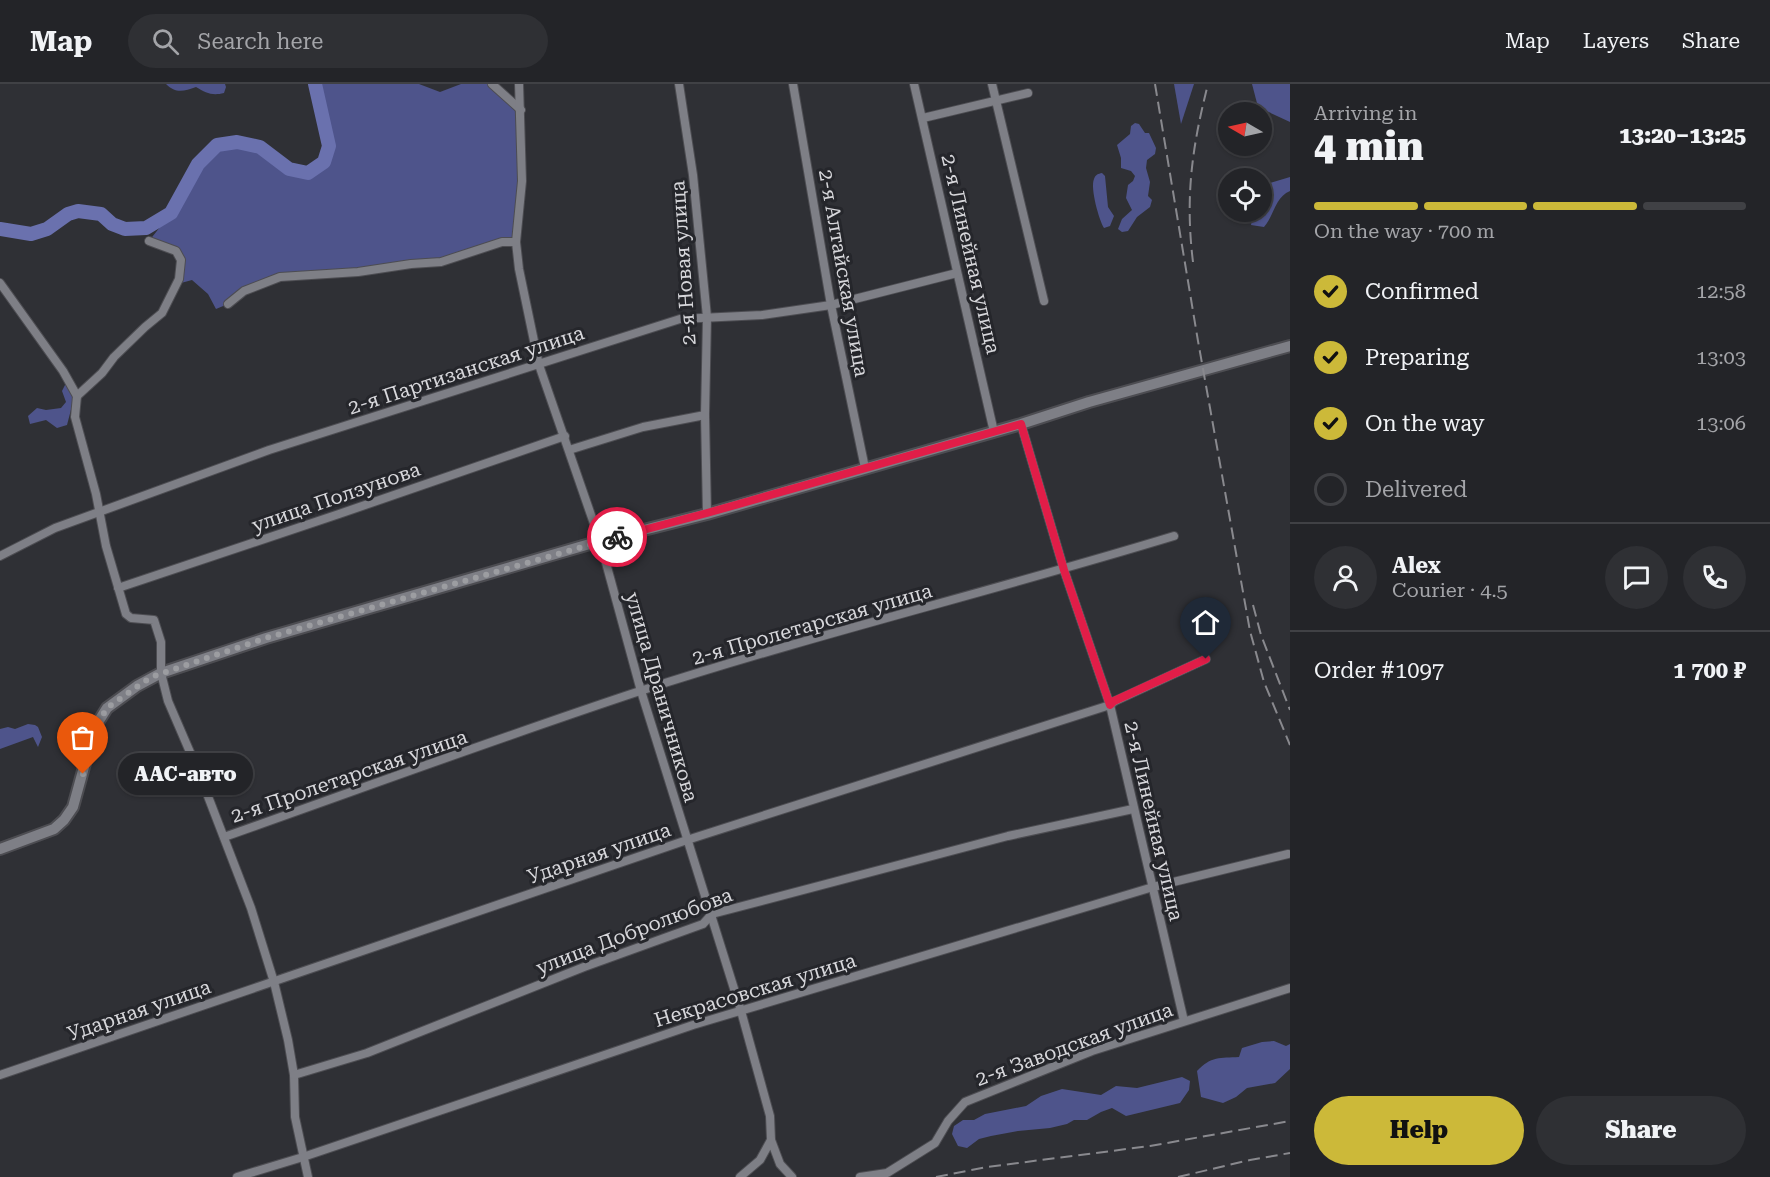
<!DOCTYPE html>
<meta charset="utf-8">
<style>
:root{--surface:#232428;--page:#2f3034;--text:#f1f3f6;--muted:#a3a4a8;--line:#404145;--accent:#ccb939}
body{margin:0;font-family:"Roboto Serif",serif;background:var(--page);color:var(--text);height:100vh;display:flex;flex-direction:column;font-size:22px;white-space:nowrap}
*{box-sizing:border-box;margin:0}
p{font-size:20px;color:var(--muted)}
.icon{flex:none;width:33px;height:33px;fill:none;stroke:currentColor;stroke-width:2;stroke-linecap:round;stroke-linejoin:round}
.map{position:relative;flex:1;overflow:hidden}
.side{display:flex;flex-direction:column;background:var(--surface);width:480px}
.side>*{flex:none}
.needle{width:39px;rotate:279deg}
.tools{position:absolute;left:1218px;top:18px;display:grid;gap:12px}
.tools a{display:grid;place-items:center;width:54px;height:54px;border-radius:50%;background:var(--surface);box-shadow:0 2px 4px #0004,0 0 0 2px var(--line);font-size:30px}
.pin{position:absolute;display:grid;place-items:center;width:51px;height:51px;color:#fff;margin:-62px -26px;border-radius:50% 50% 50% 0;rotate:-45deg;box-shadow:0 0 6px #0007}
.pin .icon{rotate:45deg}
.courier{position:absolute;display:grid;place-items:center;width:60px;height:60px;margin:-30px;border:4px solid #e11d48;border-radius:50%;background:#fff;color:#222;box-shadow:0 2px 8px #0007}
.bubble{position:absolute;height:42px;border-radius:21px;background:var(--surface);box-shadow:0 2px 4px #0004,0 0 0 2px var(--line);font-size:20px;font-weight:800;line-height:42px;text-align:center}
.head em{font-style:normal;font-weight:800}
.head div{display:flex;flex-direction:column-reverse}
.head{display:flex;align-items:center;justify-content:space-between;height:102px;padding:0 24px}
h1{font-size:39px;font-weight:800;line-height:45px}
.bar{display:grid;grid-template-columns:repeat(4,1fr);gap:9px 6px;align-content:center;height:72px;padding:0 24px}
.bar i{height:8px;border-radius:4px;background:var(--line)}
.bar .selected{background:var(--accent)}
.bar p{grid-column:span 4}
.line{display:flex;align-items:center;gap:15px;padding:0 24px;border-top:2px solid var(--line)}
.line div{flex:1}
.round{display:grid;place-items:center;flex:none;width:63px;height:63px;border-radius:32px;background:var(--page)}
ol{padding:0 24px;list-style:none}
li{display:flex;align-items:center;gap:18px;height:66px}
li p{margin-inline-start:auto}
li .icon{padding:6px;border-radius:50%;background:var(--accent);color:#111;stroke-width:4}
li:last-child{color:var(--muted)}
li i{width:33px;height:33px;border:3px solid var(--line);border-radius:50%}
.button{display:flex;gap:12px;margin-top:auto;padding:12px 24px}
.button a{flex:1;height:69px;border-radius:36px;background:var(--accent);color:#111;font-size:24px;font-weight:800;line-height:69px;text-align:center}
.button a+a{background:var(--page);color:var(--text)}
header{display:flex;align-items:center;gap:36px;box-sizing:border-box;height:84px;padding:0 30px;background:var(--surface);border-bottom:2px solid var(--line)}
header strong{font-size:28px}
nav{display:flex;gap:33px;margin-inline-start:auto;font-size:21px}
.search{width:420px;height:54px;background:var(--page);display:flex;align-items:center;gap:15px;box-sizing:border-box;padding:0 21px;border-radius:33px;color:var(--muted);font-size:22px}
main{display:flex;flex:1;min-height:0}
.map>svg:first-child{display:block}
.green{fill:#4e548b}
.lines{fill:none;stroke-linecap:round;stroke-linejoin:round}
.river{stroke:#6a71ae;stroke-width:14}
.minor-casing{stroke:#4d4d52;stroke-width:10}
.tertiary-casing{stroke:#4d4d52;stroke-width:14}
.minor{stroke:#7e7f86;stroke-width:8}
.tertiary{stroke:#7e7f86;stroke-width:10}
.rail{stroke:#89898e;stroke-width:2;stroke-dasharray:12 6;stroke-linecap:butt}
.done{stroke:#9c9da1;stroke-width:6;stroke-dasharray:0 10.8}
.route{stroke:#e11d48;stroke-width:8}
.labels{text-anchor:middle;stroke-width:6;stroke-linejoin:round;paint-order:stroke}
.street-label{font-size:20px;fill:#d7d7db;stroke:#25262b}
</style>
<header>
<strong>Map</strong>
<div class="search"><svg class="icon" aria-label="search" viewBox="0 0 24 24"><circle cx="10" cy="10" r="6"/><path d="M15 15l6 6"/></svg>Search here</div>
<nav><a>Map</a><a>Layers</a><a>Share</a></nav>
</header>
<main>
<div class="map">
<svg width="1290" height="1093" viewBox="0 0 1290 1093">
<rect width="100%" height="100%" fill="#2f3035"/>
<g class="green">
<path d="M 166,0 L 225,0 L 226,3 L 224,9 C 212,12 206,9 196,3 C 184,7 176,10 166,0 Z"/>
<path d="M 315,0 L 419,0 L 440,8 L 461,0 L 492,0 L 521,26 L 522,68 L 516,158 L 458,174 L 280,193 L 244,207 L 228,220 L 216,225 L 208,210 L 192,196 L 181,199 L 176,167 L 149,157 L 171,129 L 198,80 L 217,61 L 237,58 L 260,63 L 273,73 L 296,87 L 308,89 L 324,78 L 329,62 Z"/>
<path d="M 1174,0 L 1194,0 L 1181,40 Z"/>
<path d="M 1252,0 L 1290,0 L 1290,38 L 1258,23 Z"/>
<path d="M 1135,39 L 1139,40 L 1145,49 L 1149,49 L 1156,64 L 1155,70 L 1147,76 L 1146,84 L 1150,98 L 1148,112 L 1152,116 L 1150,123 L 1137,133 L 1128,147 L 1122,148 L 1118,145 L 1122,135 L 1132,126 L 1126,114 L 1128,101 L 1133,97 L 1135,92 L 1131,87 L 1121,84 L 1121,74 L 1117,61 L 1130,50 L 1131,42 Z"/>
<path d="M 1102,89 L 1105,92 L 1108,123 L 1114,132 L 1110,142 L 1104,144 C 1099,136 1090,104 1094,95 C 1096,90 1098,90 1102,89 Z"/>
<path d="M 1290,93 L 1290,107 C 1275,113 1274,132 1264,143 L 1251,141 L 1253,128 L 1262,128 L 1262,110 L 1267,100 Z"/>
<path d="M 66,299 L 74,314 L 67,341 L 57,344 L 46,336 L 30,340 L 28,332 L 37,324 L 46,326 L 61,324 L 66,318 L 62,307 Z"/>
<path d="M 28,640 L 35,641 L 38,643 L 42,653 L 38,663 L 33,653 L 0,665 L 0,645 L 8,643 L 15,645 Z"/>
<path d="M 1274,957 L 1286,962 L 1290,960 L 1290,985 L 1275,999 L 1247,1004 L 1236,1013 L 1223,1019 L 1201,1013 L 1197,987 C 1211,972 1220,974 1239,973 L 1242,964 L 1262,958 Z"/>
<path d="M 1182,993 L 1190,997 L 1189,1006 L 1180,1019 L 1126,1032 L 1112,1024 L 1101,1028 L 1087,1036 L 1074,1036 L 1067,1040 L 1050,1044 L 1018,1047 L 991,1052 L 979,1055 L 967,1064 L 958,1062 L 952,1050 L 954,1042 L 963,1036 L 974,1036 L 985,1030 L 1026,1022 L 1041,1012 L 1062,1005 L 1101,1011 L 1116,1002 L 1137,1004 Z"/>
</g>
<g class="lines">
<path class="river" d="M 0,145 L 31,150 L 47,145 L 68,130 L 78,127 L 101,130 L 112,140 L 125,145 L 146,144 L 171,129 L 198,80 L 217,61 L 237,58 L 260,63 L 289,85 L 308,89 L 324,78 L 329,62 L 315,0"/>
<g class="minor-casing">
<g id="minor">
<path d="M 492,0 L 521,26"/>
<path d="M 519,0 L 522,97 L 516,158 L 519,185 L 539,281 L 600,457 L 641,607 L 741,927 L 770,1032 L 771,1056"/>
<path d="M 679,0 L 693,91 L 707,233 L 705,331 L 707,430"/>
<path d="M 793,0 L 831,221 L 865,384"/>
<path d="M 914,0 L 994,348"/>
<path d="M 992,0 L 1044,217"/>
<path d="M 923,34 L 1028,9"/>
<path d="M 0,199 L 63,287 L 77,312 L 75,333 L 96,410 L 106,462 L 126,530 L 131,534 L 154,536 L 161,558 L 161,589 L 168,617 L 199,689 L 251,824 L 274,898 L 288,956 L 294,991 L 295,1033 L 308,1093"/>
<path d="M 228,220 L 244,207 L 280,193 L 358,188 L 411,180 L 441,178 L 502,158 L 516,158"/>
<path d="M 77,312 L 102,289 L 114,273 L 145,243 L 162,229 L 179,195 L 181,176 L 176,167 L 149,157"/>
<path d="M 1021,340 L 1064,486 L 1110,621 L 1184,937"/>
<path d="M 569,366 L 643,343 L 705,331"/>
<path d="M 0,472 L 55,444 L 269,366 L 680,235 L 762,231 L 831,221 L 957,189"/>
<path d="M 118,504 L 339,430 L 565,352"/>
<path d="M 224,753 C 363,704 501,653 640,607 C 816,550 997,506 1174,452"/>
<path d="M 0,991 L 687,756 L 1110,621 L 1115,617 L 1206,575"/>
<path d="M 294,991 L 367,969 L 584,883 L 703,840 L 712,830 L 1008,752 L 1133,725"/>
<path d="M 237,1093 L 303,1073 L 693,941 L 1153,803 L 1288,770"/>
<path d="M 740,1093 L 760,1076 L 771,1056 L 780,1080 L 792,1093"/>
<path d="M 860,1093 L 887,1089 L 935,1059 L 948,1037 L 965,1018 L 1092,967 L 1290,904"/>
</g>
</g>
<g class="tertiary-casing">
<path id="tertiary" d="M 0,765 L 54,745 L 64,736 L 73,723 L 95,643 L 107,624 L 137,602 L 161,589 L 266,554 L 600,457 L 707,430 L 1021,340 L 1089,318 L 1290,262"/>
</g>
<use href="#minor" class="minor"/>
<use href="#tertiary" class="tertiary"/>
<g class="rail">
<path d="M 1155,0 L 1198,257 L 1250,547 L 1264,598 L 1290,661"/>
<path d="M 1193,178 C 1185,113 1192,63 1208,0"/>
<path d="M 1253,521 L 1261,551 L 1290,626"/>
<path d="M 936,1093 L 987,1083 L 1150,1062 L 1290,1037"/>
<path d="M 1178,1093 L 1250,1076 L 1290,1069"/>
</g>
</g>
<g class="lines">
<path class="done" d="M 83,690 L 95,644 L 107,624 L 151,593 L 266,554 L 617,453"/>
<path class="route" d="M 617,453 L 707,429 L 1021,340 L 1064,486 L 1110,621 L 1114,617 L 1206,575"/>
</g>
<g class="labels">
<g class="street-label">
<text transform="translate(971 170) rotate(77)" y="7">2-я Линейная улица</text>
<text transform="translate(683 179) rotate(-94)" y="7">2-я Новая улица</text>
<text transform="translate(844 189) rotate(80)" y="7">2-я Алтайская улица</text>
<text transform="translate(466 286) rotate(-18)" y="7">2-я Партизанская улица</text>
<text transform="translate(336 413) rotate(-19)" y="7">улица Ползунова</text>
<text transform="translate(812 540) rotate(-16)" y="7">2-я Пролетарская улица</text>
<text transform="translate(662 613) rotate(74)" y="7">улица Драничникова</text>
<text transform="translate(349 692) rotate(-19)" y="7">2-я Пролетарская улица</text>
<text transform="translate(1154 737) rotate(77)" y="7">2-я Линейная улица</text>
<text transform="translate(599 769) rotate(-19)" y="7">Ударная улица</text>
<text transform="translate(634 847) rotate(-21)" y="7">улица Добролюбова</text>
<text transform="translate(755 906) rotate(-17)" y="7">Некрасовская улица</text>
<text transform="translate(139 926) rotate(-19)" y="7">Ударная улица</text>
<text transform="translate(1074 960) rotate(-20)" y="7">2-я Заводская улица</text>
</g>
</g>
</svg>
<div class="tools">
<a><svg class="needle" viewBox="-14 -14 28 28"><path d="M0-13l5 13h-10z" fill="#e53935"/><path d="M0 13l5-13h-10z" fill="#a3a4a8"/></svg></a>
<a><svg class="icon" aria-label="locate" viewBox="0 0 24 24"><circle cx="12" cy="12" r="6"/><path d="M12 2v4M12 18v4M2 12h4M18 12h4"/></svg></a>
</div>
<div class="pin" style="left:83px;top:690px;background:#ea580c"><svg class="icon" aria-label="bag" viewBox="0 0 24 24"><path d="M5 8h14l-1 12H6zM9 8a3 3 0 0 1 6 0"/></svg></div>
<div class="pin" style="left:1206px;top:575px;background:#1f2937"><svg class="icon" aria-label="home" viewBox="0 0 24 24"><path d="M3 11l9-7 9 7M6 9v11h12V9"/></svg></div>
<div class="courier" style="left:617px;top:453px"><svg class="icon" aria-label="bike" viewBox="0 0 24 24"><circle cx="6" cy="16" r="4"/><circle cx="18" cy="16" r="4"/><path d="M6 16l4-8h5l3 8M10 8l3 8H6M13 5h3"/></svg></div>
<div class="bubble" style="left:118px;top:669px;width:135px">ААС-авто</div>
</div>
<section class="side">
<div class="head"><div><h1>4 min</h1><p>Arriving in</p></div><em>13:20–13:25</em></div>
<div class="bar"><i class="selected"></i><i class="selected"></i><i class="selected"></i><i></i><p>On the way · 700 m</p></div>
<ol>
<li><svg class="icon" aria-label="check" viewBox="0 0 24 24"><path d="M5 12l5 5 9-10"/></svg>Confirmed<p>12:58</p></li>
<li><svg class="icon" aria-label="check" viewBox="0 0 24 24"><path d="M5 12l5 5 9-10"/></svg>Preparing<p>13:03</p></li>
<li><svg class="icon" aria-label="check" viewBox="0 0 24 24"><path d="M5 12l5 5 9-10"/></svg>On the way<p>13:06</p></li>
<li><i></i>Delivered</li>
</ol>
<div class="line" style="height:108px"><a class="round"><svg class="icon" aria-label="person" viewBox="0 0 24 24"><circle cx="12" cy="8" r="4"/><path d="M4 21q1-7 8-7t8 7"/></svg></a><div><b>Alex</b><p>Courier · 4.5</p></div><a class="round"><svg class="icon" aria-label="chat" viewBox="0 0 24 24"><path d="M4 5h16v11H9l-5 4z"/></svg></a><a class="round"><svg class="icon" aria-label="phone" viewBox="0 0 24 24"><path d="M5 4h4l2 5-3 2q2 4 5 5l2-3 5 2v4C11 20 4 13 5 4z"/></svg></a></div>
<div class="line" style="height:78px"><div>Order #1097</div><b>1 700 ₽</b></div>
<div class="button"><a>Help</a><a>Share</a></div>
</section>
</main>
